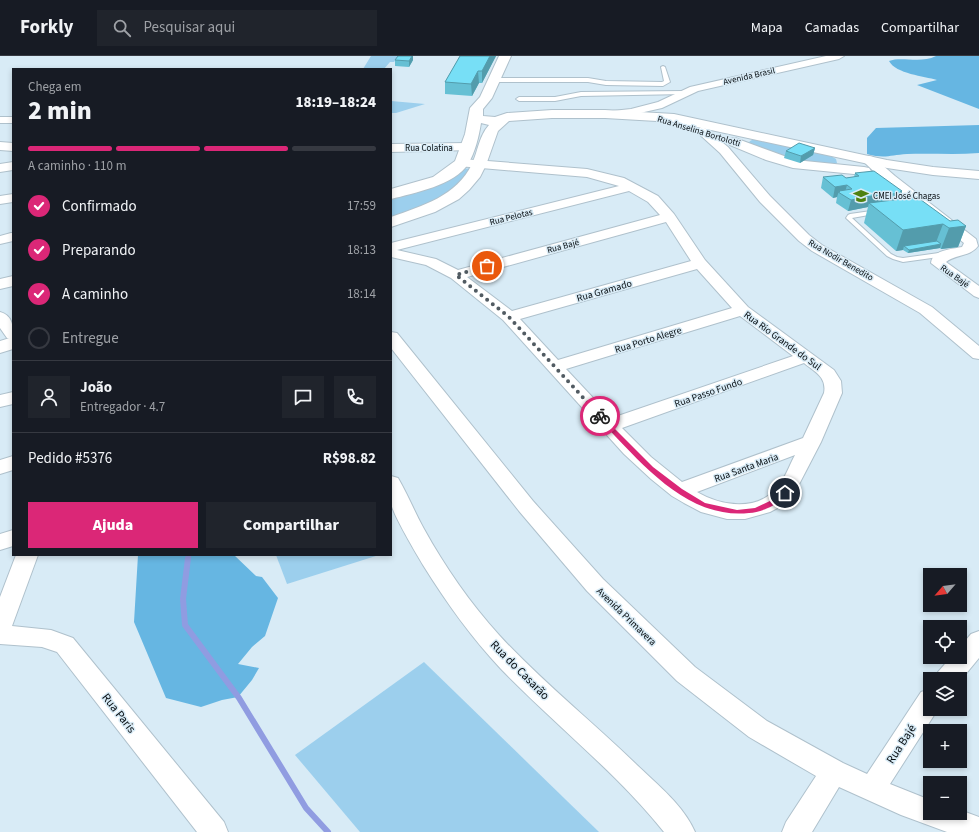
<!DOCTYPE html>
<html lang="pt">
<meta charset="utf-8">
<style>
:root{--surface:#171b24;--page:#20242c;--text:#f1f3f6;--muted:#9ea1a6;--line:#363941;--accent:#db2777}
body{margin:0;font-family:"Source Sans 3",sans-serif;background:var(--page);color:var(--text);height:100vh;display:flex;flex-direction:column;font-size:15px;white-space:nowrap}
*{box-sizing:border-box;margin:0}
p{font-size:13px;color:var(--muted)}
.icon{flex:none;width:22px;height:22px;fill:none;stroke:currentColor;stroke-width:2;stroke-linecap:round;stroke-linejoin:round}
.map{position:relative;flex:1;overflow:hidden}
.details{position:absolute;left:12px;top:12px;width:380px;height:488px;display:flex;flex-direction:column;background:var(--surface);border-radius:0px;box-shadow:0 2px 6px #0003}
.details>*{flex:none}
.needle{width:26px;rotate:242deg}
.controls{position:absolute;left:923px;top:512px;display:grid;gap:8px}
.controls a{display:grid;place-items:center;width:44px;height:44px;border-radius:0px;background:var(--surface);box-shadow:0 2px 6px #0003;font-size:20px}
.pin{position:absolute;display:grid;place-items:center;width:34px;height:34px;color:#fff;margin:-17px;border:2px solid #fff;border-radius:50%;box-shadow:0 1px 4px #0007}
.courier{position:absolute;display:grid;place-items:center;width:40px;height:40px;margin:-20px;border:3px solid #db2777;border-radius:50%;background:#fff;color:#222;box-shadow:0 1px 5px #0007}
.head em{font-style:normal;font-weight:800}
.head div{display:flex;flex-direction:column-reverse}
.head{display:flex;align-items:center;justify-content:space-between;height:68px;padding:0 16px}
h1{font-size:26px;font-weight:800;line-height:30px}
.bar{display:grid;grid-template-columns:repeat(4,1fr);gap:6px 4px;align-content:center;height:48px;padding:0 16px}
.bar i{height:5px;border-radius:3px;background:var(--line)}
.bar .selected{background:var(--accent)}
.bar p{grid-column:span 4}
.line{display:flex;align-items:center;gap:10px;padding:0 16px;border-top:1px solid var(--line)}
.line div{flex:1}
.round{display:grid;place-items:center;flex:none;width:42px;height:42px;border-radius:0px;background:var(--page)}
ol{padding:0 16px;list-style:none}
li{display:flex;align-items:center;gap:12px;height:44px}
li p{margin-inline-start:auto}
li .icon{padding:4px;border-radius:50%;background:var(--accent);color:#fff;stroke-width:4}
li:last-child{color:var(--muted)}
li i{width:22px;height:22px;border:2px solid var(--line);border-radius:50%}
.button{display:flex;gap:8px;margin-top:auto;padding:8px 16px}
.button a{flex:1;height:46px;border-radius:0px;background:var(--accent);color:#fff;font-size:16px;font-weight:800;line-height:46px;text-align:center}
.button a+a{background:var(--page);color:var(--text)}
header{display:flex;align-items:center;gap:24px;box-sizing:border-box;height:56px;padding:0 20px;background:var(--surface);border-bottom:1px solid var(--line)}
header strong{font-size:19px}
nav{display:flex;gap:22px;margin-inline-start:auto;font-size:14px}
.search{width:280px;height:36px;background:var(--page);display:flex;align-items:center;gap:10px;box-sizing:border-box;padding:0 14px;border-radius:0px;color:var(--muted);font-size:15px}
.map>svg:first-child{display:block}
.green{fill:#9ccfed}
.forest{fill:#66b6e2}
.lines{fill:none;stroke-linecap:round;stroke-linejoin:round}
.stream-far1{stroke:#909ce1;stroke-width:4.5}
.stream{stroke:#909ce1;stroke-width:6}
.lane-casing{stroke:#afc1cc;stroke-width:2}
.street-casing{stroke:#afc1cc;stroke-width:2}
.secondary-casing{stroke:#afc1cc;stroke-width:2}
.lane{fill:#fff;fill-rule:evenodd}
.street{fill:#fff;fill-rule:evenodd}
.secondary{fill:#fff;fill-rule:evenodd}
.wall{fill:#66c0d4}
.shaded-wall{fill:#539cac}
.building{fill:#77dff6;stroke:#539cac}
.route{fill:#db2777}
.done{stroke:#515b62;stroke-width:4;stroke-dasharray:0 7.2}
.labels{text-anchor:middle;stroke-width:3;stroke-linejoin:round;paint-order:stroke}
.far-street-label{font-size:9px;fill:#080e12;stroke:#d8ebf6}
.far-poi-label{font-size:9px;fill:#080e12;stroke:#d8ebf6;text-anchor:start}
.street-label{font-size:10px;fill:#080e12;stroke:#d8ebf6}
.near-street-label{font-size:12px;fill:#080e12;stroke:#d8ebf6}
</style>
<header>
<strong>Forkly</strong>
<div class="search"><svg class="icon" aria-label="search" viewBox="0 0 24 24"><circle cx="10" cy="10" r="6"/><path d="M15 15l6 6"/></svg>Pesquisar aqui</div>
<nav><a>Mapa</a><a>Camadas</a><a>Compartilhar</a></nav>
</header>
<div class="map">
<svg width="979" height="776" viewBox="0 0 979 776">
<rect width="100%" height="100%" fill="#d8ebf6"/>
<g class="green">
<path d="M 371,0 L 399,0 L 394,6 L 390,6 L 384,13 L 363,13 Z"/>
<path d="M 391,45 L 425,48 L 396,57 L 391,57 Z"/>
<path d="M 754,83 L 831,100 L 836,103 L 837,107 L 836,108 L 803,108 L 748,88 L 750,85 Z"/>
<path d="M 475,112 L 442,143 L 391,163 L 391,141 L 460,113 Z"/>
<path d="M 276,499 L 379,499 L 287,528 Z"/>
<path d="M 424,606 L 599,776 L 360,776 L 295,699 Z"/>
</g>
<g class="forest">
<path d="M 936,0 L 979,0 L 979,53 L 917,29 L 937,24 C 924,20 896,18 889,5 C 902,0 920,8 936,0 Z"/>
<path d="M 979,69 L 979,97 C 955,99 931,97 907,98 C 890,99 885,103 867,98 L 867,82 L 876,72 Z"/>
<path d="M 138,499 L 234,499 L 256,520 L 262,521 L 278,542 L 265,580 L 252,591 L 238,608 L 259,612 L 252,624 L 238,641 L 222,644 L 201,651 L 166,642 L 134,566 Z"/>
</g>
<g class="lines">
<path class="stream-far1" d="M 188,503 L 189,499"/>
<path class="stream" d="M 188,502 L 183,543 L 185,569 L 239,642 L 306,752 L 328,776"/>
<g class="lane-casing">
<g id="lane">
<path d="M 663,10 L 665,11 L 670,26 L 663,30 L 606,29 L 588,26 L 494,26 L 491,24 L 494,22 L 588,22 L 606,25 L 662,26 L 664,25 L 661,11 Z"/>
<path d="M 684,35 L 686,36 L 686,38 L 581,40 L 555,45 L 519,45 L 516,43 L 519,41 L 555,41 L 581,36 Z"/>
<path d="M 878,154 L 881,156 L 880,157 L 852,162 L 891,198 L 897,201 L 903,202 L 946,196 L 949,198 L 946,200 L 903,206 L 893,203 L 887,200 L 846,162 L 848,159 L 850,158 Z"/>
</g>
</g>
<g class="street-casing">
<g id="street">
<path d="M 826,0 L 844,0 L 839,3 L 698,35 L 662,52 L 631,59 L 603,60 L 601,58 L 603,56 L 631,53 L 658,46 L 690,31 Z"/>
<rect x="0" y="61" width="13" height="6"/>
<path d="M 702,71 L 706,73 L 728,91 L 770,140 L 809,179 L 822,189 L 932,251 L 979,290 L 979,303 L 973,302 L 920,257 L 812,195 L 799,185 L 760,146 L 720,97 L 698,77 L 696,75 L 698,73 Z"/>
<path d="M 0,86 L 13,87 L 13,95 L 0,94 Z"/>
<path d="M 467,87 L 471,88 L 473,91 L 471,94 L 391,96 L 391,88 Z"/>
<path d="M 869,100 L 873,101 L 895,120 L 976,183 L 978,190 C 970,201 956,198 946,206 L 979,230 L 979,242 L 974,240 L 931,207 C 932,194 952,193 962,191 L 964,187 L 885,126 L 865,107 L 863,104 L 865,101 Z"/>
<path d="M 462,103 L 587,113 L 624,122 L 658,140 L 674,158 L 705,204 L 748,251 L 834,314 L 841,325 L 842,337 L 821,386 L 794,438 L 785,448 L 770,456 L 745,463 L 727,463 L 701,456 L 684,447 L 672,440 L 651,423 L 624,398 L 503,264 L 451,222 L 426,209 L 391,201 L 391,187 L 619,130 L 587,121 L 458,110 L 456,107 L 458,104 ZM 629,135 L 648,146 L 660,159 L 458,214 L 436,203 L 397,194 ZM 666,166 L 691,205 L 512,255 L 467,221 ZM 697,213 L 732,252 L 558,304 L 520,263 ZM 740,260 L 793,300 L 612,362 L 566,313 ZM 804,307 C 815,316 827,321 824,337 L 803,382 L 682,426 L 651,401 L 622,372 ZM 795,399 C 789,410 785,423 777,432 C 756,456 721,450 697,436 Z"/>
<path d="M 13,106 L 13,114 L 0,116 L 0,108 Z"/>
<path d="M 13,138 L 13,146 L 0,148 L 0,140 Z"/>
<path d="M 11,177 L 13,177 L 13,185 L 0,188 L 0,180 Z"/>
<path d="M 0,256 C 14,260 13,272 13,284 L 7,282 L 0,272 Z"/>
<path d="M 391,276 L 397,277 L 533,445 L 603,523 L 695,611 L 767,665 L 843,707 L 867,718 L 921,636 L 930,633 L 930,653 L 938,653 L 890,728 L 930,744 L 930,757 L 960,757 L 960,754 L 979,761 L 979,776 L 947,776 L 901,759 L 839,731 L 812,776 L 782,776 L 786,766 L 816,720 L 749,681 L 677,625 L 587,535 L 519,455 L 391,292 Z"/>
<path d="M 13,336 L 13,348 L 0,351 L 0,339 Z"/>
<path d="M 13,400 L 13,414 L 0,418 L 0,404 Z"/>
<path d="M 391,420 L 398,422 C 408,439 415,457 424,473 C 445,511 470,547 499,579 C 542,626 593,666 638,710 C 658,729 684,750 695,776 L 664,776 C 616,716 554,668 501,613 C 471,581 446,546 423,509 C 416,497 393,459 391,447 C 390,439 391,429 391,420 Z"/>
<path d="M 13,474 L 13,490 L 0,494 L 0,478 Z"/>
<path d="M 16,499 L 38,499 L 12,570 L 51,574 L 73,582 L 224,766 L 228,776 L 197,776 L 57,596 L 42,591 L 0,588 L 0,541 Z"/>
<path d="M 979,575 L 979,602 L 960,625 L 960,623 L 935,623 L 938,616 L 951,601 L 960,601 L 960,591 L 971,578 Z"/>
</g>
</g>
<g class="secondary-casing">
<g id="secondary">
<path d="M 499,0 L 511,0 L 492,42 L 483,53 L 483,60 L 495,61 L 507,57 L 552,54 L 605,54 L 674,58 L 887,104 L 933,111 L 979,115 L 979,123 L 933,119 L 887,112 L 674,66 L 605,62 L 552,62 L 509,65 L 498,75 L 486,109 L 480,121 L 469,134 L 459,143 L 435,156 L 391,171 L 391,161 C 422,150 457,140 472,108 C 478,95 479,80 489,69 L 481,67 C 479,80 475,97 468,108 C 455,129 414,137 391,143 L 391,133 L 433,121 L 455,105 L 465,78 L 470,52 L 480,41 Z"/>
<path d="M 735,82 L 795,104 L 864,111 L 869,112 L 871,115 L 869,118 L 864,119 L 793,112 L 766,104 L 730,89 L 728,86 L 730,83 Z"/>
<path d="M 13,220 L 13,230 L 0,233 L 0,223 Z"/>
<path d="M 13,281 L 13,293 L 0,297 L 0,285 Z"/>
</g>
</g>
<use href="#lane" class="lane"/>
<use href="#street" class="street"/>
<use href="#secondary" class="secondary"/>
</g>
<g class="wall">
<path d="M 460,0 L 496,0 L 482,27 L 479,27 L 472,40 L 445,38 L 445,26 Z"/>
<path d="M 395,4 L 413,4 L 409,11 L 395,10 Z"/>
<path d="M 815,92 L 813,99 L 800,107 L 784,102 L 786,95 Z"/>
<path d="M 855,117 L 902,135 L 900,143 L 950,165 L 966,170 L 958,191 L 941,193 L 940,192 L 908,197 L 903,194 L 896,195 L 864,167 L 868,151 L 848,155 L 836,147 L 837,141 L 833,142 L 821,132 L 823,121 L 846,122 L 854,121 Z"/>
</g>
<g class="shaded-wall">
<path d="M 412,0 L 413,0 L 413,4 L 409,11 L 409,5 Z"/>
<path d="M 490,0 L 496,0 L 482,27 L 482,15 Z"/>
<path d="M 478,15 L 479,27 L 472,40 L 471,28 Z"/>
<path d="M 815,92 L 813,99 L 800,107 L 801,100 Z"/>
<path d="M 847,129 L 844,140 L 839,135 L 837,141 L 833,142 L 835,131 Z"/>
<path d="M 902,135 L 899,147 L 891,149 L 895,138 Z"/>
<path d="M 882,138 L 879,149 L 869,147 L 868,151 L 848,155 L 851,144 Z"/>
<path d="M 943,168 L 935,189 L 904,190 L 903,194 L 896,195 L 903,174 Z"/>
<path d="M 966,170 L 958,191 L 941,193 L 949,172 Z"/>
<path d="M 941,188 L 940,192 L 908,197 L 909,194 Z"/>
</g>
<g class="building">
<path d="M 398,0 L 412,0 L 409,5 L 395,4 Z"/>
<path d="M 460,0 L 490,0 L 482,15 L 478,15 L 471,28 L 445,26 Z"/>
<path d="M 799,87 L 815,92 L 801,100 L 786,95 Z"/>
<path d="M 874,115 L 902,135 L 900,136 L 902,137 L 884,139 L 882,138 L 851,144 L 838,136 L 840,136 L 839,135 L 852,133 L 847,129 L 835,131 L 823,121 L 842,119 L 846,122 L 859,120 L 855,117 Z"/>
<path d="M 917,141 L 950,165 L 958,164 L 966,170 L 949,172 L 943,168 L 903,174 L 869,147 Z"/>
<path d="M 937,185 L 941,188 L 909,194 L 904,190 Z"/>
</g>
<path class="route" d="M 600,358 L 653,411 L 682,433 L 705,447 L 737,454 L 755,452 L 772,444 L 785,434 L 788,437 C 780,448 763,456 749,457 C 685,464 638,403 598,362 L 598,359 Z"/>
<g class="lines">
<path class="done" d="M 487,210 L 456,219 L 509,261 L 600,360"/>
</g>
<defs>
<g id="school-bare" transform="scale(1.2)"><path d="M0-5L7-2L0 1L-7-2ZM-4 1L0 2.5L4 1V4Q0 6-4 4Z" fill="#4f8111" stroke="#d8ebf6" stroke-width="2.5" paint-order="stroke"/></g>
</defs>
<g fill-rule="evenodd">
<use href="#school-bare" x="861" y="140"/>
</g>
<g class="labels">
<g class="far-street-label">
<text transform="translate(749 20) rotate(-13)" y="3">Avenida Brasil</text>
<text transform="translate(699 75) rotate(17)" y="3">Rua Anselina Bortolotti</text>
<text x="429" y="95">Rua Colatina</text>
<text transform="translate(511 161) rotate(-14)" y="3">Rua Pelotas</text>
<text transform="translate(563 190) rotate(-15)" y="3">Rua Bajé</text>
<text transform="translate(841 204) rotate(30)" y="3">Rua Nodir Benedito</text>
<text transform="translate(955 220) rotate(35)" y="3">Rua Bajé</text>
</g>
<g class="far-poi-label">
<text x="873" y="143">CMEI José Chagas</text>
</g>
<g class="street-label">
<text transform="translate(604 234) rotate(-16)" y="4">Rua Gramado</text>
<text transform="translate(648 283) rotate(-17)" y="4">Rua Porto Alegre</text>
<text transform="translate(783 284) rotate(36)" y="4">Rua Rio Grande do Sul</text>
<text transform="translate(708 336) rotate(-19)" y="4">Rua Passo Fundo</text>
<text transform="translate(746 411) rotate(-20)" y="4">Rua Santa Maria</text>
<text transform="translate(627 560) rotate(44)" y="4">Avenida Primavera</text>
</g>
<g class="near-street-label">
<text transform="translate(520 614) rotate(45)" y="4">Rua do Casarão</text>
<text transform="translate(119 657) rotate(52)" y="4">Rua Paris</text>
<text transform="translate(901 688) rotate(-57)" y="4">Rua Bajé</text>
</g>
</g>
</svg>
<div class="controls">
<a><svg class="needle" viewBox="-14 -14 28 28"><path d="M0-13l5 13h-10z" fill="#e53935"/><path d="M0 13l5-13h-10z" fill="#9ea1a6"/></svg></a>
<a><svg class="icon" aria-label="locate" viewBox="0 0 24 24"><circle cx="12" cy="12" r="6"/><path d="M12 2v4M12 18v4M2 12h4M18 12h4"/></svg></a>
<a><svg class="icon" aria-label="layers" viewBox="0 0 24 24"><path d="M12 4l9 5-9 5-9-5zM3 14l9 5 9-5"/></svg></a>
<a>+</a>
<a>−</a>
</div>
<div class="pin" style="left:487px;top:210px;background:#ea580c"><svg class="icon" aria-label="bag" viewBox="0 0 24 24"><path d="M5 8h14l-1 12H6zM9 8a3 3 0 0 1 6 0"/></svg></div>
<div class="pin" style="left:785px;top:437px;background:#1f2937"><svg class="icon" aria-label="home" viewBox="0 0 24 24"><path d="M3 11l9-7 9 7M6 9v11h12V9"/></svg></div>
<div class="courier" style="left:600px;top:360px"><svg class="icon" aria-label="bike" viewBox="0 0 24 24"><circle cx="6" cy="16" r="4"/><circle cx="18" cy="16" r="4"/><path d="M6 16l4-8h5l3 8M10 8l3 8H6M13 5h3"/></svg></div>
<section class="details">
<div class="head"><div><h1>2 min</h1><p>Chega em</p></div><em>18:19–18:24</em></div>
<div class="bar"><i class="selected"></i><i class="selected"></i><i class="selected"></i><i></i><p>A caminho · 110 m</p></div>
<ol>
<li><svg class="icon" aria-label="check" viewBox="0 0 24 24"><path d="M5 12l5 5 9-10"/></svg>Confirmado<p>17:59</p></li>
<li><svg class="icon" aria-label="check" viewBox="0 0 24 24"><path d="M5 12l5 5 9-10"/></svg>Preparando<p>18:13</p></li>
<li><svg class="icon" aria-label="check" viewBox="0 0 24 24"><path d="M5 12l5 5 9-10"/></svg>A caminho<p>18:14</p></li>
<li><i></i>Entregue</li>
</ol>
<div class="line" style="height:72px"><a class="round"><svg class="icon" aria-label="person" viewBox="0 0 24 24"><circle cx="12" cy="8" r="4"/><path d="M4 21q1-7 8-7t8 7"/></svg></a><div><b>João</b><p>Entregador · 4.7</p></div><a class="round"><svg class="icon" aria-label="chat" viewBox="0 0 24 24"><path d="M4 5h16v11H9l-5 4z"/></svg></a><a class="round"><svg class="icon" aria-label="phone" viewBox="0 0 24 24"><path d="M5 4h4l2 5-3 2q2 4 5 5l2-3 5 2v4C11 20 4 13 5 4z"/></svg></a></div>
<div class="line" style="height:52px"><div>Pedido #5376</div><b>R$98.82</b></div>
<div class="button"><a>Ajuda</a><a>Compartilhar</a></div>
</section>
</div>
